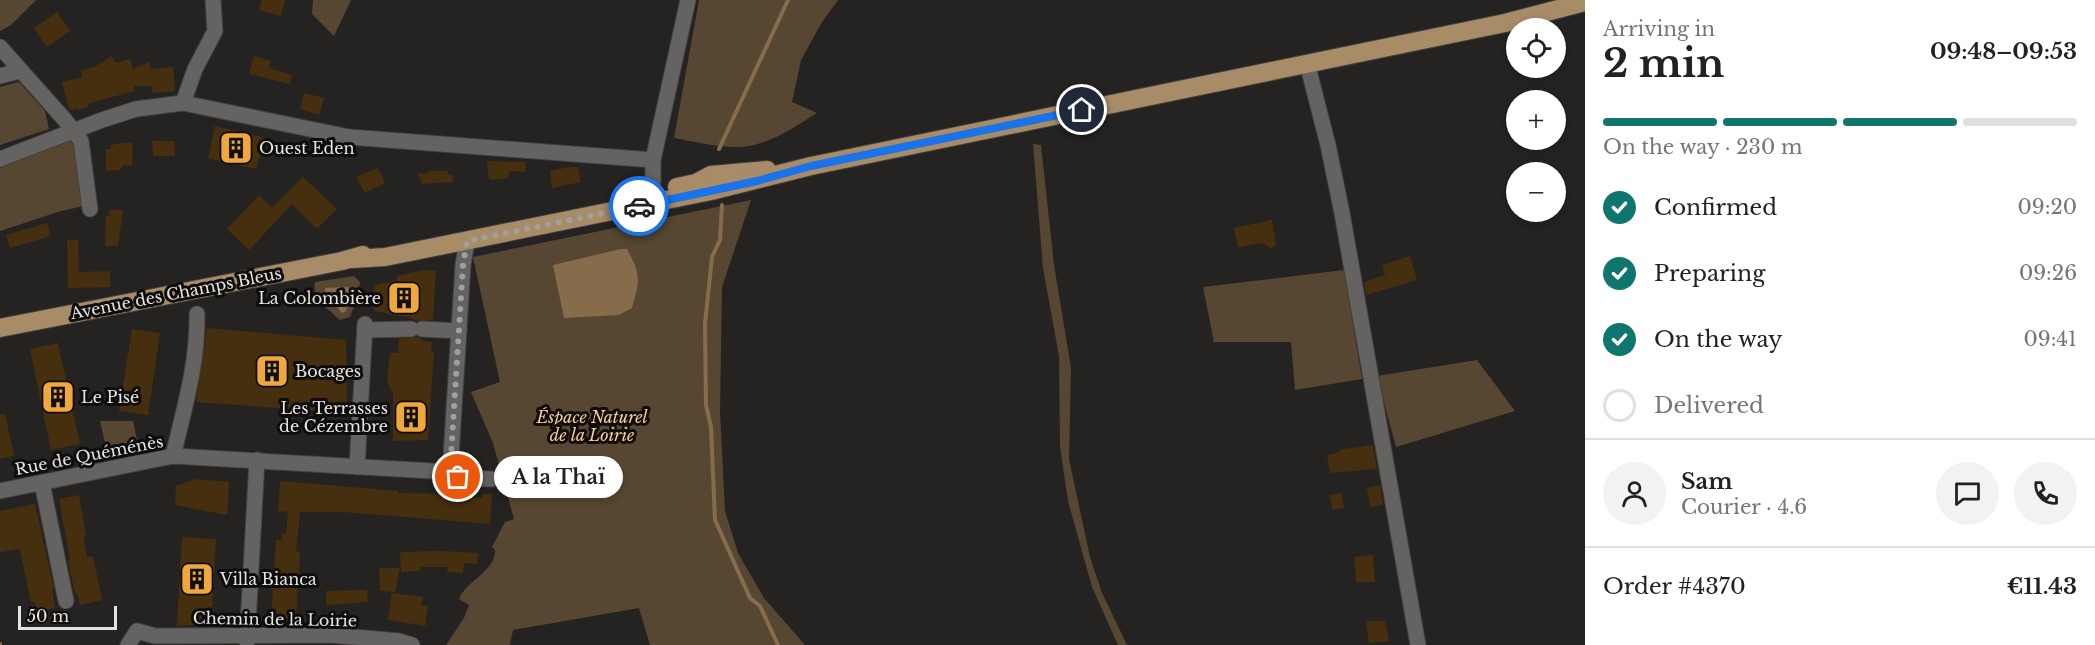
<!DOCTYPE html>
<meta charset="utf-8">
<style>
:root{--surface:#fff;--page:#f2f2f2;--text:#222;--muted:#767676;--line:#e0e0e0;--accent:#0f766e}
body{margin:0;font-family:"Libre Baskerville",serif;background:var(--page);color:var(--text);height:100vh;display:flex;flex-direction:column;font-size:22px;white-space:nowrap}
*{box-sizing:border-box;margin:0}
p{font-size:20px;color:var(--muted)}
.icon{flex:none;width:33px;height:33px;fill:none;stroke:currentColor;stroke-width:2;stroke-linecap:round;stroke-linejoin:round}
.map{position:relative;flex:1;overflow:hidden}
.details{display:flex;flex-direction:column;background:var(--surface);width:510px}
.details>*{flex:none}
.buttons{position:absolute;left:1506px;top:18px;display:grid;gap:12px}
.buttons a{display:grid;place-items:center;width:60px;height:60px;border-radius:50%;background:var(--surface);box-shadow:0 3px 9px #0003;font-size:30px}
.scale{position:absolute;left:18px;bottom:15px;width:99px;box-sizing:border-box;padding-left:6px;border:3px solid #e5e4e2;border-top:0;font-size:16px;line-height:21px;white-space:nowrap;color:#e5e4e2;-webkit-text-stroke:4px #0e0d0c;paint-order:stroke}
.pin{position:absolute;display:grid;place-items:center;width:51px;height:51px;color:#fff;margin:-26px;border:3px solid #fff;border-radius:50%;box-shadow:0 2px 6px #0007}
.courier{position:absolute;display:grid;place-items:center;width:60px;height:60px;margin:-30px;border:4px solid #1a73e8;border-radius:50%;background:#fff;color:#222;box-shadow:0 2px 8px #0007}
.bubble{position:absolute;height:42px;border-radius:21px;background:var(--surface);box-shadow:0 3px 9px #0003;font-size:20px;font-weight:700;line-height:42px;text-align:center}
.overview em{font-style:normal;font-weight:700}
.overview div{display:flex;flex-direction:column-reverse}
.overview{display:flex;align-items:center;justify-content:space-between;height:102px;padding:0 18px}
h1{font-size:39px;font-weight:700;line-height:45px}
.bar{display:grid;grid-template-columns:repeat(4,1fr);gap:9px 6px;align-content:center;height:72px;padding:0 18px}
.bar i{height:8px;border-radius:4px;background:var(--line)}
.bar .active{background:var(--accent)}
.bar p{grid-column:span 4}
.line{display:flex;align-items:center;gap:15px;padding:0 18px;border-top:2px solid var(--line)}
.line div{flex:1}
.round{display:grid;place-items:center;flex:none;width:63px;height:63px;border-radius:32px;background:var(--page)}
ol{padding:0 18px;list-style:none}
li{display:flex;align-items:center;gap:18px;height:66px}
li p{margin-inline-start:auto}
li .icon{padding:6px;border-radius:50%;background:var(--accent);color:#fff;stroke-width:4}
li:last-child{color:var(--muted)}
li i{width:33px;height:33px;border:3px solid var(--line);border-radius:50%}
main{display:flex;flex:1;min-height:0}
.map>svg:first-child{display:block}
.green{fill:#574732}
.water{fill:#876c4c}
.lines{fill:none;stroke-linecap:round;stroke-linejoin:round}
.stream{stroke:#876c4c;stroke-width:4}
.building{fill:#462f0e}
.minor-casing{stroke:#42413f;stroke-width:17}
.major-casing{stroke:#42413f;stroke-width:20}
.minor{stroke:#656361;stroke-width:15}
.major{stroke:#a88b67;stroke-width:18}
.done{stroke:#a2a09e;stroke-width:6;stroke-dasharray:0 10.8}
.route{stroke:#1a73e8;stroke-width:8}
.labels{text-anchor:middle;stroke-width:6;stroke-linejoin:round;paint-order:stroke}
.poi-label{font-size:16px;fill:#e5e4e2;stroke:#0e0d0c;text-anchor:start}
.street-label{font-size:16px;fill:#e5e4e2;stroke:#0e0d0c}
.park-label{font-size:16px;font-style:italic;fill:#fbce97;stroke:#0e0d0c}
</style>
<main>
<div class="map">
<svg width="1585" height="645" viewBox="0 0 1585 645">
<rect width="100%" height="100%" fill="#252321"/>
<g class="green">
<path d="M 0,0 L 36,0 L 11,25 L 0,31 Z"/>
<path d="M 313,0 L 351,0 L 334,36 L 312,14 Z"/>
<path d="M 699,0 L 838,0 L 822,22 L 801,60 L 792,102 L 817,113 C 798,125 776,140 754,145 C 729,151 699,142 674,138 Z"/>
<path d="M 19,82 L 45,111 L 49,129 L 0,145 L 0,87 Z"/>
<path d="M 71,138 L 75,140 L 84,206 L 61,211 L 0,231 L 0,168 Z"/>
<path d="M 1033,144 L 1041,145 L 1054,265 L 1071,368 L 1069,459 L 1090,557 L 1102,593 L 1127,645 L 1118,645 L 1092,587 L 1068,501 L 1060,447 L 1059,356 L 1043,268 Z"/>
<path d="M 751,200 L 722,287 L 720,412 L 725,511 L 738,553 L 764,598 L 805,645 L 650,645 L 639,608 L 513,630 L 510,645 L 446,645 L 464,618 L 469,605 L 459,599 C 466,581 496,571 495,550 L 492,547 L 505,522 L 514,519 L 493,443 L 471,392 L 500,382 L 473,257 Z"/>
<path d="M 1344,270 L 1362,379 L 1295,390 L 1291,342 L 1214,342 L 1203,287 Z"/>
<path d="M 354,276 L 360,282 L 358,296 L 350,317 L 340,320 C 329,309 311,299 315,282 Z"/>
<path d="M 1477,360 L 1515,411 L 1396,447 L 1377,376 Z"/>
<path d="M 100,421 L 133,421 L 138,446 L 107,452 Z"/>
</g>
<g class="water">
<path d="M 621,249 L 627,249 C 641,275 640,280 632,308 L 619,315 L 564,318 L 553,265 Z"/>
<path d="M 348,287 L 351,293 L 346,311 L 342,313 L 325,292 L 325,288 Z"/>
</g>
<g class="lines">
<g class="stream">
<path d="M 719,149 L 788,0"/>
<path d="M 722,205 L 720,240 L 712,257 L 705,324 L 706,405 L 711,427 L 715,520 L 750,598 L 760,606 L 778,645"/>
<path d="M 0,644 L 0,645"/>
</g>
</g>
<g class="building">
<path d="M 262,0 L 285,0 L 281,16 L 259,10 Z"/>
<path d="M 57,12 L 70,31 L 47,47 L 34,28 Z"/>
<path d="M 111,56 L 116,63 L 130,59 L 133,69 L 149,62 L 150,69 L 173,67 L 175,91 L 152,93 L 152,86 L 134,86 L 134,91 L 87,104 L 88,107 L 78,110 L 77,108 L 69,110 L 62,82 L 82,77 L 81,71 L 96,66 Z"/>
<path d="M 254,56 L 271,61 L 269,68 L 292,75 L 290,84 L 249,74 Z"/>
<path d="M 304,93 L 324,98 L 319,115 L 300,109 Z"/>
<path d="M 215,126 L 265,138 L 256,169 L 208,158 Z"/>
<path d="M 152,141 L 174,141 L 175,156 L 153,156 Z"/>
<path d="M 122,143 L 133,143 L 132,165 L 124,165 L 120,170 L 106,171 L 106,149 L 111,149 L 111,145 Z"/>
<path d="M 487,161 L 526,162 L 525,172 L 509,171 L 509,178 L 489,180 Z"/>
<path d="M 570,167 L 578,167 L 581,182 L 552,188 L 550,171 Z"/>
<path d="M 378,168 L 385,183 L 365,193 L 356,177 Z"/>
<path d="M 428,171 L 448,171 L 448,175 L 453,175 L 453,182 L 422,184 L 418,173 L 428,174 Z"/>
<path d="M 303,177 L 337,209 L 317,229 L 292,204 L 249,250 L 227,229 L 259,195 L 272,208 Z"/>
<path d="M 109,210 L 123,210 L 118,246 L 105,246 L 106,216 L 109,216 Z"/>
<path d="M 1272,220 L 1276,243 L 1274,247 L 1270,248 L 1263,243 L 1238,247 L 1234,228 Z"/>
<path d="M 47,223 L 51,236 L 10,248 L 6,235 Z"/>
<path d="M 67,240 L 78,240 L 79,272 L 110,271 L 110,287 L 68,288 Z"/>
<path d="M 1410,256 L 1417,280 L 1366,295 L 1364,282 L 1385,275 L 1382,265 Z"/>
<path d="M 422,270 L 436,271 L 433,320 L 417,321 L 411,318 L 374,311 L 374,285 L 397,281 L 397,276 Z"/>
<path d="M 207,328 L 346,340 L 347,413 L 196,402 Z"/>
<path d="M 132,329 L 160,333 L 148,415 L 119,411 Z"/>
<path d="M 417,337 L 422,339 L 422,341 L 432,342 L 431,352 L 434,352 L 428,440 L 393,441 L 393,393 L 387,381 L 390,353 L 398,353 L 399,339 Z"/>
<path d="M 58,343 L 80,444 L 51,450 L 30,349 Z"/>
<path d="M 0,414 L 5,414 L 14,456 L 0,459 Z"/>
<path d="M 1373,445 L 1377,469 L 1330,473 L 1327,455 L 1340,452 L 1339,450 Z"/>
<path d="M 196,479 L 229,482 L 227,515 L 175,505 L 176,486 Z"/>
<path d="M 280,481 L 398,491 L 398,493 L 448,494 L 448,492 L 458,492 L 458,497 L 482,498 L 482,494 L 492,494 L 490,524 L 343,512 L 300,512 L 296,552 L 300,552 L 296,619 L 271,619 L 276,540 L 282,540 L 282,533 L 286,533 L 288,512 L 278,511 Z"/>
<path d="M 1380,485 L 1383,505 L 1370,507 L 1367,488 Z"/>
<path d="M 1341,493 L 1344,508 L 1333,510 L 1329,495 Z"/>
<path d="M 79,495 L 86,536 L 83,537 L 87,557 L 93,556 L 102,600 L 80,605 L 77,593 L 75,594 L 68,561 L 70,561 L 59,499 Z"/>
<path d="M 35,504 L 54,589 L 52,589 L 55,608 L 49,609 L 36,608 L 35,602 L 31,602 L 20,549 L 0,552 L 0,511 Z"/>
<path d="M 182,537 L 216,539 L 211,624 L 177,626 Z"/>
<path d="M 441,551 L 478,553 L 477,564 L 464,563 L 463,573 L 447,572 L 448,567 L 420,567 L 421,571 L 401,572 L 400,552 Z"/>
<path d="M 1373,555 L 1375,582 L 1356,582 L 1354,557 Z"/>
<path d="M 379,568 L 400,568 L 395,592 L 380,591 Z"/>
<path d="M 367,590 L 368,602 L 326,605 L 326,591 Z"/>
<path d="M 392,593 L 423,597 L 421,605 L 428,606 L 425,626 L 388,620 Z"/>
<path d="M 1366,621 L 1385,621 L 1389,641 L 1369,643 Z"/>
</g>
<g class="lines">
<g class="minor-casing">
<g id="minor">
<path d="M 0,47 L 65,120 L 81,141 L 90,209"/>
<path d="M 1307,63 L 1328,145 L 1342,213 L 1418,645"/>
<path d="M 0,76 L 19,71"/>
<path d="M 183,103 L 195,69 L 215,31 L 213,0"/>
<path d="M 0,159 L 102,120 L 136,109 L 183,103 L 349,137 L 653,160"/>
<path d="M 657,202 L 653,186 L 653,160 L 688,0"/>
<path d="M 422,329 L 459,331"/>
<path d="M 365,330 L 411,329"/>
<path d="M 173,456 C 184,409 198,363 197,314"/>
<path d="M 357,467 L 365,324"/>
<path d="M 450,472 L 458,478 L 492,479"/>
<path d="M 42,483 L 66,601"/>
<path d="M 0,491 L 173,456 L 450,472 L 463,265 L 467,241"/>
<path d="M 247,642 L 257,460"/>
<path d="M 128,645 L 137,631 L 155,636 L 331,635 L 399,641 L 412,645"/>
</g>
</g>
<g class="major-casing">
<g id="major">
<path d="M 677,187 L 696,183 L 711,175 L 767,170"/>
<path d="M 352,259 L 385,257 L 711,191 L 811,166 L 1505,23 L 1585,2"/>
<path d="M 0,328 L 342,261 L 363,255"/>
</g>
</g>
<use href="#minor" class="minor"/>
<use href="#major" class="major"/>
</g>
<g class="lines">
<path class="done" d="M 458,477 L 450,472 L 463,265 L 467,241 L 639,206"/>
<path class="route" d="M 639,206 L 757,181 L 811,166 L 1082,110"/>
</g>
<defs>
<g id="building-square" transform="scale(1.725)"><rect x="-9" y="-9" width="18" height="18" rx="4" fill="#f0a73e" stroke="#0e0d0c"/><path d="M-4-6H4V6H1V3H-1V6H-4ZM-2.5-4.3h1.7v1.8h-1.7ZM.8-4.3h1.7v1.8H.8ZM-2.5-1h1.7V.8h-1.7ZM.8-1h1.7V.8H.8Z" fill="#111"/></g>
</defs>
<g fill-rule="evenodd">
<use href="#building-square" x="236" y="148"/>
<use href="#building-square" x="404" y="298"/>
<use href="#building-square" x="272" y="371"/>
<use href="#building-square" x="58" y="397"/>
<use href="#building-square" x="411" y="417"/>
<use href="#building-square" x="197" y="579"/>
</g>
<g class="labels">
<g class="poi-label">
<text x="259" y="154">Ouest Eden</text>
<text x="381" y="304" text-anchor="end">La Colombière</text>
<text x="295" y="377">Bocages</text>
<text x="81" y="403">Le Pisé</text>
<text x="388" y="414" text-anchor="end">Les Terrasses<tspan x="388" dy="18">de Cézembre</tspan></text>
<text x="220" y="585">Villa Bianca</text>
</g>
<g class="street-label">
<text transform="translate(176 293) rotate(-11)" y="6">Avenue des Champs Bleus</text>
<text transform="translate(89 455) rotate(-11)" y="6">Rue de Quéménès</text>
<text transform="translate(275 619) rotate(1)" y="6">Chemin de la Loirie</text>
</g>
<g class="park-label">
<text x="592" y="423">Éspace Naturel<tspan x="592" dy="18">de la Loirie</tspan></text>
</g>
</g>
</svg>
<div class="buttons">
<a><svg class="icon" aria-label="locate" viewBox="0 0 24 24"><circle cx="12" cy="12" r="6"/><path d="M12 2v4M12 18v4M2 12h4M18 12h4"/></svg></a>
<a>+</a>
<a>−</a>
</div>
<div class="scale">50 m</div>
<div class="pin" style="left:458px;top:477px;background:#ea580c"><svg class="icon" aria-label="bag" viewBox="0 0 24 24"><path d="M5 8h14l-1 12H6zM9 8a3 3 0 0 1 6 0"/></svg></div>
<div class="pin" style="left:1082px;top:110px;background:#1f2937"><svg class="icon" aria-label="home" viewBox="0 0 24 24"><path d="M3 11l9-7 9 7M6 9v11h12V9"/></svg></div>
<div class="courier" style="left:639px;top:206px"><svg class="icon" aria-label="car" viewBox="0 0 24 24"><path d="M5 17H2v-5l4-1 3-4h7l3 4 3 1v5h-3M9 17h6M6 11h13"/><circle cx="7" cy="17" r="2"/><circle cx="17" cy="17" r="2"/></svg></div>
<div class="bubble" style="left:494px;top:456px;width:129px">A la Thaï</div>
</div>
<section class="details">
<div class="overview"><div><h1>2 min</h1><p>Arriving in</p></div><em>09:48–09:53</em></div>
<div class="bar"><i class="active"></i><i class="active"></i><i class="active"></i><i></i><p>On the way · 230 m</p></div>
<ol>
<li><svg class="icon" aria-label="check" viewBox="0 0 24 24"><path d="M5 12l5 5 9-10"/></svg>Confirmed<p>09:20</p></li>
<li><svg class="icon" aria-label="check" viewBox="0 0 24 24"><path d="M5 12l5 5 9-10"/></svg>Preparing<p>09:26</p></li>
<li><svg class="icon" aria-label="check" viewBox="0 0 24 24"><path d="M5 12l5 5 9-10"/></svg>On the way<p>09:41</p></li>
<li><i></i>Delivered</li>
</ol>
<div class="line" style="height:108px"><a class="round"><svg class="icon" aria-label="person" viewBox="0 0 24 24"><circle cx="12" cy="8" r="4"/><path d="M4 21q1-7 8-7t8 7"/></svg></a><div><b>Sam</b><p>Courier · 4.6</p></div><a class="round"><svg class="icon" aria-label="chat" viewBox="0 0 24 24"><path d="M4 5h16v11H9l-5 4z"/></svg></a><a class="round"><svg class="icon" aria-label="phone" viewBox="0 0 24 24"><path d="M5 4h4l2 5-3 2q2 4 5 5l2-3 5 2v4C11 20 4 13 5 4z"/></svg></a></div>
<div class="line" style="height:78px"><div>Order #4370</div><b>€11.43</b></div>
</section>
</main>
